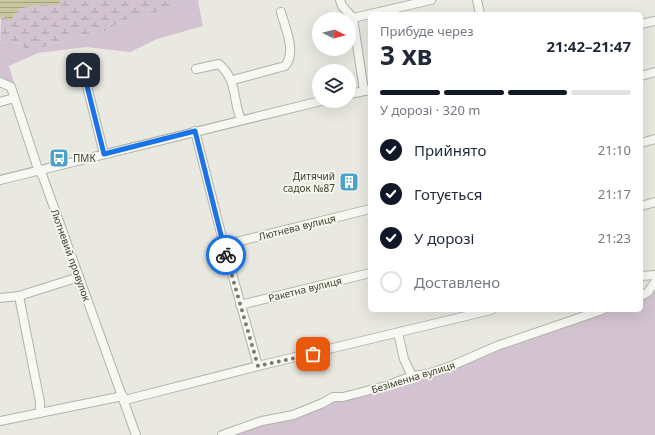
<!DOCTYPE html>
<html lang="uk">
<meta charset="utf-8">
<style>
:root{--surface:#fff;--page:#f6f6f7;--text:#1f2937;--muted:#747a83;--line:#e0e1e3;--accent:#111827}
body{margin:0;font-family:"Noto Sans",sans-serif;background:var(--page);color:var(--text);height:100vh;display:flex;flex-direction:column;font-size:15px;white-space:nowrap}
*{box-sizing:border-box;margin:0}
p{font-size:13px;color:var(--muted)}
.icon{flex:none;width:22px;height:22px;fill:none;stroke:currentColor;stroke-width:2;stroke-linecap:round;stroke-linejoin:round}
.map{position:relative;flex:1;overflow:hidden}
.side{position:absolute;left:368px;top:12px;width:275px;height:300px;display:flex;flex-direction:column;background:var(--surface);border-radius:6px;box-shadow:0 4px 16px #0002}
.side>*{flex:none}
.needle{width:26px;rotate:96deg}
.buttons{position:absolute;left:312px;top:12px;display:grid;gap:8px}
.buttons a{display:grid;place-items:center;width:44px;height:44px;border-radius:50%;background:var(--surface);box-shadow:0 4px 16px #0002;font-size:20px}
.pin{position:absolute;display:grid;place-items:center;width:34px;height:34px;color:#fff;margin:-17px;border-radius:8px;box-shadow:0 2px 6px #0006}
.courier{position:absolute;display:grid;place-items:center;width:40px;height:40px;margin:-20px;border:3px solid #1a73e8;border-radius:50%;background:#fff;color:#222;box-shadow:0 1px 5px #0007}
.overview em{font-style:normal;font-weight:700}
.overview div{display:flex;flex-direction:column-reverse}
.overview{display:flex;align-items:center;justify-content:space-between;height:68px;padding:0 12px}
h1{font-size:26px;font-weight:700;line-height:30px}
.bar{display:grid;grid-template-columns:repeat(4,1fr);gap:6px 4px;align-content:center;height:48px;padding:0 12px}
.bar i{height:5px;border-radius:3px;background:var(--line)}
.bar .on{background:var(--accent)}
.bar p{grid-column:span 4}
ol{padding:0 12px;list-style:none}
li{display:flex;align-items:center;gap:12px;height:44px}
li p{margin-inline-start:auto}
li .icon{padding:4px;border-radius:50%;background:var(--accent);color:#fff;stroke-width:4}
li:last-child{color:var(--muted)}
li i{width:22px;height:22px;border:2px solid var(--line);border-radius:50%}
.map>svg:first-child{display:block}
.green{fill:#d3c3d0}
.wetland{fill:url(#wetland-marsh)}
.water{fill:url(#water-rules)}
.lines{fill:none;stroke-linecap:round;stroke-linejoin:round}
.minor-casing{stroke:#b2b3a6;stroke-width:10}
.minor{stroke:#f7f8f4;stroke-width:8}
.done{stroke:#7a7b6a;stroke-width:4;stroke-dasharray:0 7.2}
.route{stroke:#1a73e8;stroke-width:5}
.labels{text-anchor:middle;stroke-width:3.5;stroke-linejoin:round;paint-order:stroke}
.poi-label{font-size:10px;fill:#3e402a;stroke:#f7f7f1;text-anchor:start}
.street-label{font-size:10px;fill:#3e402a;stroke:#f7f7f1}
</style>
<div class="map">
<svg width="655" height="435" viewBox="0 0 655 435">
<defs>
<pattern id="wetland-marsh" width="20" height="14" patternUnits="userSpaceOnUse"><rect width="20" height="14" fill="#d3c3d0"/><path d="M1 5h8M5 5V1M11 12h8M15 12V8" fill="none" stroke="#ada0a9"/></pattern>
<pattern id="water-rules" width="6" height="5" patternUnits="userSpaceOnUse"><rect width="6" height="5" fill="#c7c69e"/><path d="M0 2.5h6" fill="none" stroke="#a3a281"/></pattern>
</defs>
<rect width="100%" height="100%" fill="#e9e9e1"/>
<g class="green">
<path d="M 182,0 L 200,0 L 198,1 L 203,26 L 157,39 L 130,52 L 86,47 L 38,53 L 9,66 L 15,86 L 0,84 L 0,43 C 13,41 20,41 28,52 L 79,36 L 106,31 L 124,20 L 154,13 L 180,3 Z"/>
<path d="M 655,284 L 655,435 L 225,435 L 293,416 L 607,310 L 641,310 L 641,297 Z"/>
</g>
<path class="wetland" d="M 61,0 L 182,0 L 180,3 L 154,13 L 124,20 L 106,31 L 79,36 L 28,52 C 20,41 13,41 0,43 L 1,16 L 11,21 L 18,9 L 39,5 L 59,5 Z"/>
<path class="water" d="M 0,0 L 61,0 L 59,5 L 39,5 L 18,9 L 11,21 L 1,16 L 0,20 Z"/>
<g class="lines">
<g class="minor-casing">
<g id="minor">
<path d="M 340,0 L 342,6 L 353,18 L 364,91"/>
<path d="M 477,0 L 480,14"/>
<path d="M 353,18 L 431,0"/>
<path d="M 641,24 L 655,21"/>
<path d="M 196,69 L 219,64 C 238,81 232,98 241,120"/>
<path d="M 83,70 L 104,154"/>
<path d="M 641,76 L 655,72"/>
<path d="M 233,80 L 285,66 C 297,52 285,28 281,12"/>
<path d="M 0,82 L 11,87 L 37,166 L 43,177 L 136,435"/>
<path d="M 349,94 L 370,90"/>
<path d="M 0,102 L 14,98"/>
<path d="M 195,131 L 224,245 L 258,366"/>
<path d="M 641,143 L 655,139"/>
<path d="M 0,180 L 321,101"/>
<path d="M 641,206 L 655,202"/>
<path d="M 224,245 L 370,209"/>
<path d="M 641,276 L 655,275"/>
<path d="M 19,296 L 40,402 L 40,413"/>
<path d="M 641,296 L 648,292 L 655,282"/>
<path d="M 0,298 L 19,296 L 79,277"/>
<path d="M 240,305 L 370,273"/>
<path d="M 398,333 L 404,359 L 412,376"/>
<path d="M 125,400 L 258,366 L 491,310"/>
<path d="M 0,421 L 123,396"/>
<path d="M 222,435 L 262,421 L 293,415 L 323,403 L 333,397 L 343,397 L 389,385 L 412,376 L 428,374 L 451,366 L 497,346 L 602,310"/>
</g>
</g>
<use href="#minor" class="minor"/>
</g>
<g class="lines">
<path class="done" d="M 226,255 L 258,366 L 313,354"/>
<path class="route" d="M 83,70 L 104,154 L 195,131 L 226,255"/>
</g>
<defs>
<g id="bus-square" transform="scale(1)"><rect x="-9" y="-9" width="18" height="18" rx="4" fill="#4da3c7" stroke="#f7f7f1"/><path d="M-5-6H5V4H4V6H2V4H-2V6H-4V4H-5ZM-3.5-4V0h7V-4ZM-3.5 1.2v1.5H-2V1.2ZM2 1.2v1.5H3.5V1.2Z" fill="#fff"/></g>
<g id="building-square" transform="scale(1)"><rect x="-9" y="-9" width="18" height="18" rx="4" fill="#4da3c7" stroke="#f7f7f1"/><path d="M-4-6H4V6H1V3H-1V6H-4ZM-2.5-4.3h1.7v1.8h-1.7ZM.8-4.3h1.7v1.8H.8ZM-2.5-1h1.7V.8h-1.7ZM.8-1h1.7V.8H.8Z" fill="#fff"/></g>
</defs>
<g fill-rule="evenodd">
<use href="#bus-square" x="59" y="158"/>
<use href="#building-square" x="349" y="182"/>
</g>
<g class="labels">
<g class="poi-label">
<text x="73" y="162">ПМК</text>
<text x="335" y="180" text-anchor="end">Дитячий<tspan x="335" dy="12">садок №87</tspan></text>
</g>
<g class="street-label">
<text transform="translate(297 227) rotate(-14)" y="4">Лютнева вулиця</text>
<text transform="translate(71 255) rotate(70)" y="4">Лютневий провулок</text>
<text transform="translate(305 289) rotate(-14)" y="4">Ракетна вулиця</text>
<text transform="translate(413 377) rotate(-17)" y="4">Безіменна вулиця</text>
</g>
</g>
</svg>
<div class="buttons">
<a><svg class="needle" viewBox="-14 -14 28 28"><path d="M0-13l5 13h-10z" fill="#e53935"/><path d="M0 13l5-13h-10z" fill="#747a83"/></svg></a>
<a><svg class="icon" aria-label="layers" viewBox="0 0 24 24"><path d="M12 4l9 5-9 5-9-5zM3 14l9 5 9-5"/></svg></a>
</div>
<div class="pin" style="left:313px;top:354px;background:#ea580c"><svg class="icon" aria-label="bag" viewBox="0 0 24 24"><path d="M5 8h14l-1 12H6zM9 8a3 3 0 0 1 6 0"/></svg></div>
<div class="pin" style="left:83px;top:70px;background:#1f2937"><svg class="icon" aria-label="home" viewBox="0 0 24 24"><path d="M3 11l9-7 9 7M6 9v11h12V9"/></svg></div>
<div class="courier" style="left:226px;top:255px"><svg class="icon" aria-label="bike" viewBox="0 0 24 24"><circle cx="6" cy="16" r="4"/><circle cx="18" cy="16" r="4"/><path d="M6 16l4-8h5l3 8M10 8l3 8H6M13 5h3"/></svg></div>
<section class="side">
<div class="overview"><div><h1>3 хв</h1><p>Прибуде через</p></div><em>21:42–21:47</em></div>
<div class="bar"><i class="on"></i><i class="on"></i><i class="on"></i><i></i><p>У дорозі · 320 m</p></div>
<ol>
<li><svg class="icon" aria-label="check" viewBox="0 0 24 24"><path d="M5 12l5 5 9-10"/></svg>Прийнято<p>21:10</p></li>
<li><svg class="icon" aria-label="check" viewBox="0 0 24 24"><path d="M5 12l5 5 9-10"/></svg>Готується<p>21:17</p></li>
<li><svg class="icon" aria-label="check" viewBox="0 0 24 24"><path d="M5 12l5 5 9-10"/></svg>У дорозі<p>21:23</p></li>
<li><i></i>Доставлено</li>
</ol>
</section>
</div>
